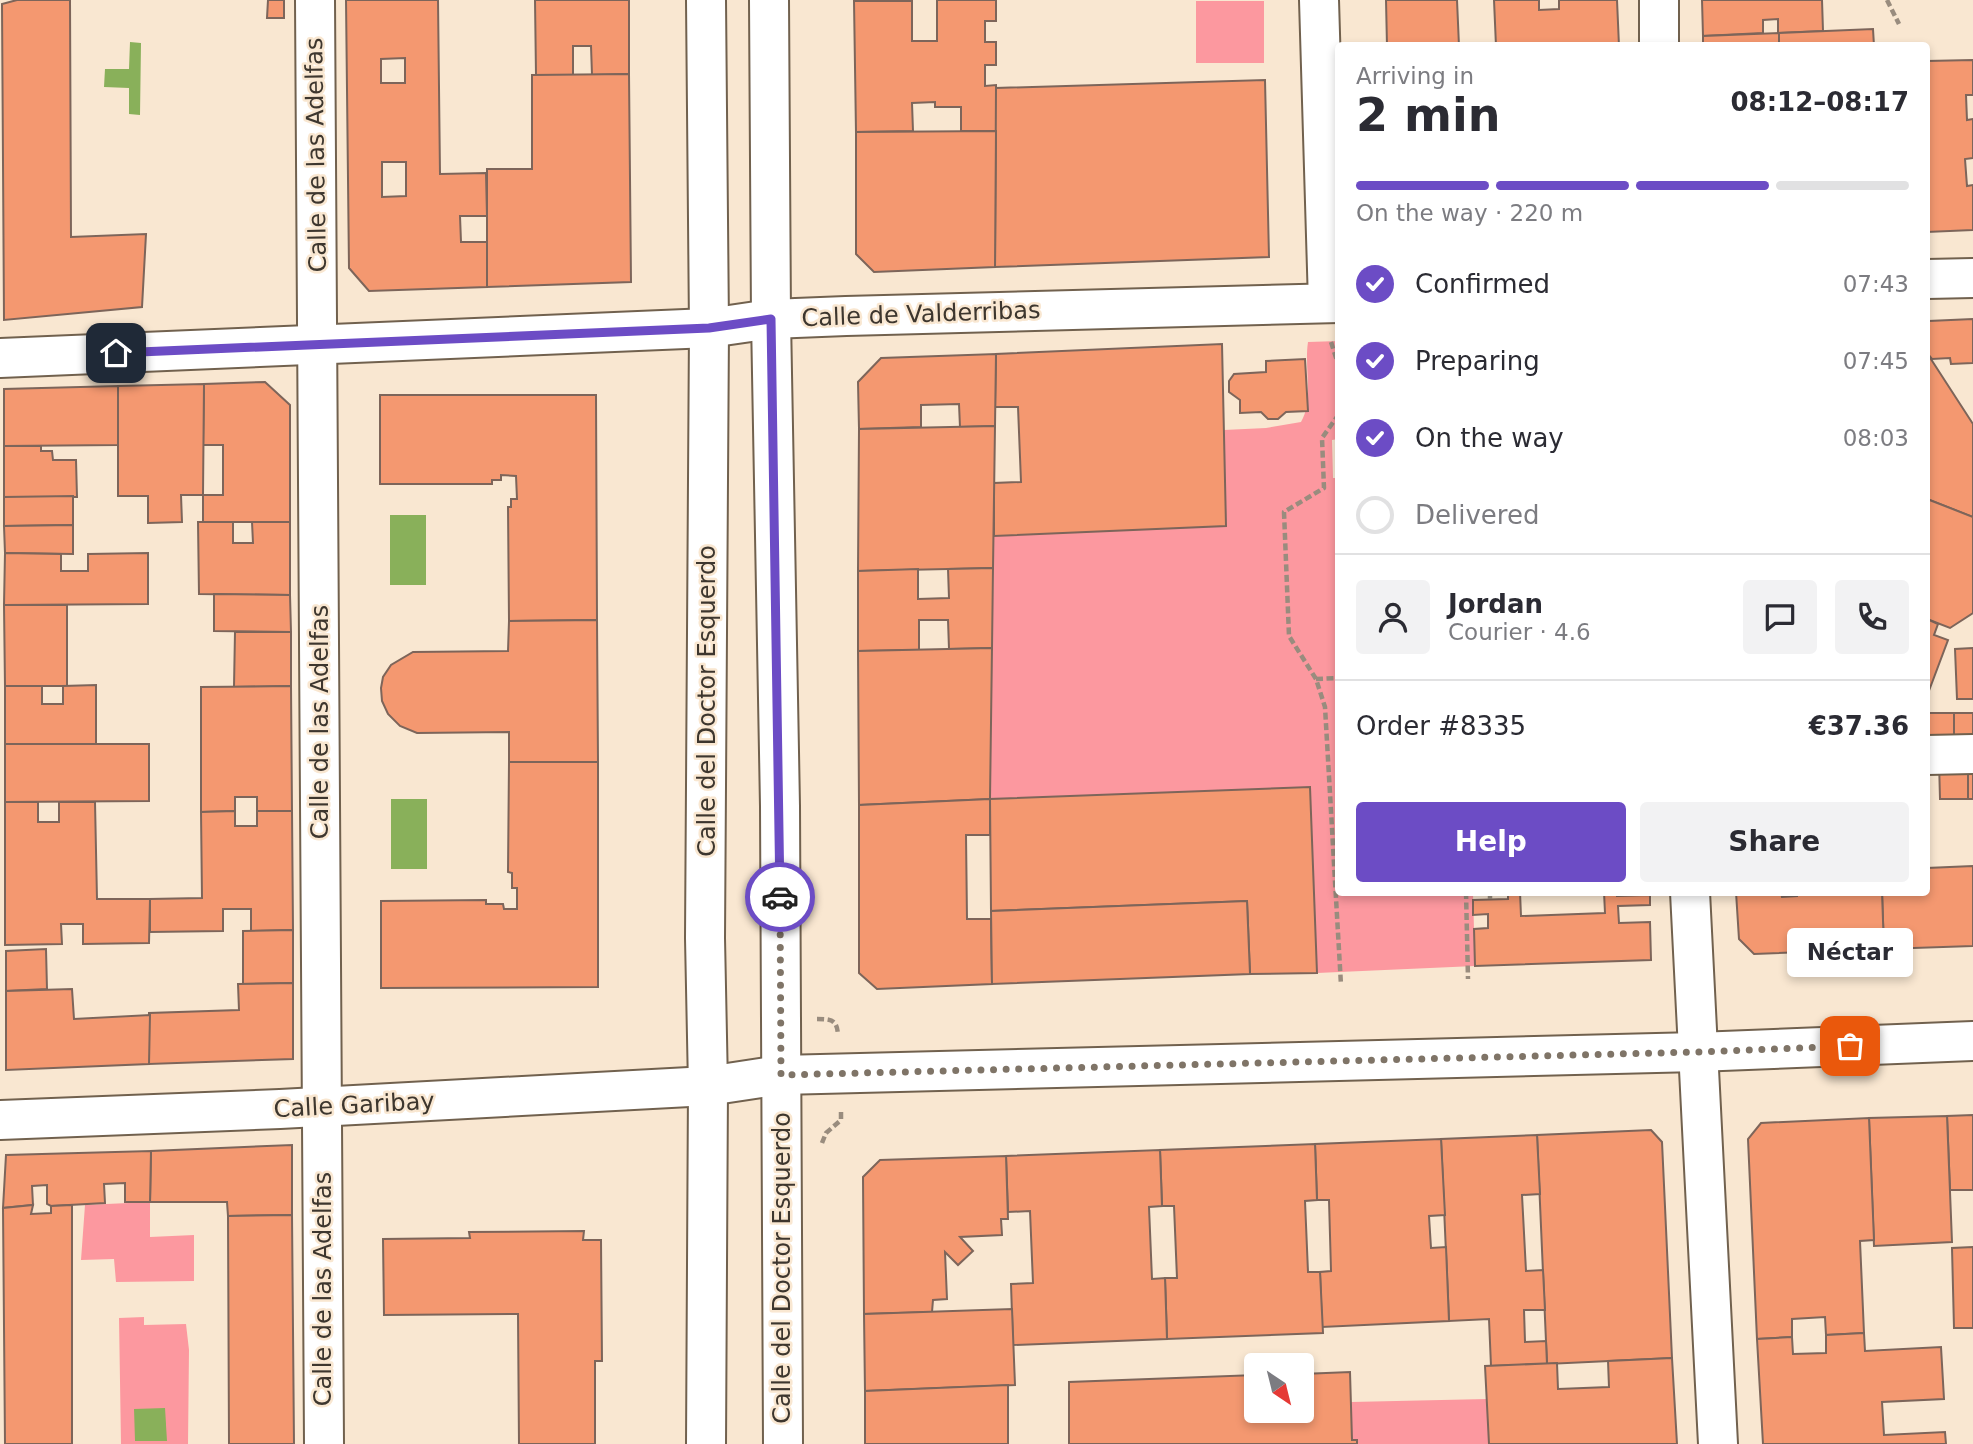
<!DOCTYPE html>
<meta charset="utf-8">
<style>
:root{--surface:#fff;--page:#f2f2f3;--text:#2b2b33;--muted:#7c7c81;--line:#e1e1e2;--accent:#6c4cc5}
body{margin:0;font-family:"DejaVu Sans",sans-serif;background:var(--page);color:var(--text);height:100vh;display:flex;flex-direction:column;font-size:26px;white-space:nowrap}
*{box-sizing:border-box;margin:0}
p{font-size:23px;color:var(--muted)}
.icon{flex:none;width:38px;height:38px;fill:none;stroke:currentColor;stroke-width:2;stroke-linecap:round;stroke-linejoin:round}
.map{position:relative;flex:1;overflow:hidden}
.side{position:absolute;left:1335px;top:42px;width:595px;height:854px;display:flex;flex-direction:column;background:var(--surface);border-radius:7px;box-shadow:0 4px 10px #0003}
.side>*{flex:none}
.needle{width:46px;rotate:145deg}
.buttons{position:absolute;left:1244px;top:1353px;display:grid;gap:14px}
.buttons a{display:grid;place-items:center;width:70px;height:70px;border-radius:7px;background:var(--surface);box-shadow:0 4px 10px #0003;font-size:35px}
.pin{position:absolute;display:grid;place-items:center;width:60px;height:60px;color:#fff;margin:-30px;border-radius:14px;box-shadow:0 4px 10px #0006}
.courier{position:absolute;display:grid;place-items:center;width:70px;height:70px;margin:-35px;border:5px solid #6c4cc5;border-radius:50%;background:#fff;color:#222;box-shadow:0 2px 9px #0007}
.bubble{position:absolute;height:49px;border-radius:7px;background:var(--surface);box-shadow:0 4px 10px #0003;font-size:23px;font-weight:800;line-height:49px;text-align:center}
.head em{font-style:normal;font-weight:800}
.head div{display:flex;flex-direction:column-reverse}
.head{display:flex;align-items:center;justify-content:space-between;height:119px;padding:0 21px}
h1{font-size:46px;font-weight:800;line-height:52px}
.bar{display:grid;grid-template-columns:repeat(4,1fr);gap:10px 7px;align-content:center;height:84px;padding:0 21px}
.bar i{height:9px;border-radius:5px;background:var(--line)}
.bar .current{background:var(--accent)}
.bar p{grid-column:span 4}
.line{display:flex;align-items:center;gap:18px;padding:0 21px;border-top:2px solid var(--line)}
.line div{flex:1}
.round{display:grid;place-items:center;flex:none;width:74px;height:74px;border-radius:7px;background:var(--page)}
ol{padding:0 21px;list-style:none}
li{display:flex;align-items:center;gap:21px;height:77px}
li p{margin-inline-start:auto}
li .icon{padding:7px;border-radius:50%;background:var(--accent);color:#fff;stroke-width:4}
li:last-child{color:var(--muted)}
li i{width:38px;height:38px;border:4px solid var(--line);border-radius:50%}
.button{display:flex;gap:14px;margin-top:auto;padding:14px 21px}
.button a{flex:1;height:80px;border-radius:7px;background:var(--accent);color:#fff;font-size:28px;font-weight:800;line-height:80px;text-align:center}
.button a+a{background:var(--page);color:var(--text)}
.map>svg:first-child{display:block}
.green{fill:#fc989f}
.water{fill:#89b05a}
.building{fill:#f49870;stroke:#7d655a;stroke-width:2;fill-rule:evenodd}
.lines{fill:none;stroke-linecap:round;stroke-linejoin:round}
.street-casing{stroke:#71614e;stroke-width:42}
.secondary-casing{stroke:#71614e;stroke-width:42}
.primary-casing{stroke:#71614e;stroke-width:42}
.path{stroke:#998c7e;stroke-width:4.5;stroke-dasharray:7 3.5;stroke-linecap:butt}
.street{stroke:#fff;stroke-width:38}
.secondary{stroke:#fff;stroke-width:38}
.primary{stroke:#fff;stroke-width:38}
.done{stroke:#7f7467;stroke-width:7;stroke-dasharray:0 12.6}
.route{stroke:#6c4cc5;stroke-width:9}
.labels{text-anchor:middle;stroke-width:5;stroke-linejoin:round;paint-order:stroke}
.street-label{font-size:24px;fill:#3d362e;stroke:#f9e7d1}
</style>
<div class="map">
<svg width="1973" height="1444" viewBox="0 0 1973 1444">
<rect width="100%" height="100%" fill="#f9e7d1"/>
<g class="green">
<rect x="1196" y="1" width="68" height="62"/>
<path d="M 1339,341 L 1339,445 L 1338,439 L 1332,440 L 1333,478 L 1339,478 L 1339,892 L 1473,893 L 1475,966 L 1317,973 L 1310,787 L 990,799 L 994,536 L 1226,526 L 1224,430 L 1266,428 L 1301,422 C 1314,400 1304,368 1308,342 Z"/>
<path d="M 150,1202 L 150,1237 L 194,1235 L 194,1281 L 116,1282 L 114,1259 L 81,1260 L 85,1205 Z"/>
<path d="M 144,1317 L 144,1325 L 186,1324 L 189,1350 L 188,1444 L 121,1444 L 119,1318 Z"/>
<path d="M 1487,1399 L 1489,1444 L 1357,1444 L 1357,1440 L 1352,1440 L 1351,1402 Z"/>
</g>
<g class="water">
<path d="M 130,42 L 141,43 L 140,115 L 129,114 L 129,88 L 104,87 L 105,69 L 129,69 Z"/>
<rect x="390" y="515" width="36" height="70"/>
<rect x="391" y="799" width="36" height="70"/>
<path d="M 165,1408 L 167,1441 L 135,1441 L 134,1409 Z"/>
</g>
<g class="building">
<path d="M 17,0 L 70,0 L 71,237 L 146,234 L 142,307 L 4,320 L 2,4 Z"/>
<path d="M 268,0 L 284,0 L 284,18 L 267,18 Z"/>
<path d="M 346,0 L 438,0 L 440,174 L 486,173 L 487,216 L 460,216 L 461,242 L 487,242 L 487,287 L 369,291 L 349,268 ZM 405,58 L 405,83 L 381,83 L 381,59 ZM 382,162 L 406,162 L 406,196 L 382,197 Z"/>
<path d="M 535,0 L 629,0 L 629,74 L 592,75 L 591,46 L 573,46 L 573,75 L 536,75 Z"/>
<path d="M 937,0 L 996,0 L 996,21 L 985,21 L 985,42 L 996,42 L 996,65 L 985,65 L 985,86 L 996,85 L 996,131 L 961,131 L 961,107 L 935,107 L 935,102 L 912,103 L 913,131 L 856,132 L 854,1 L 912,1 L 912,41 L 937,41 Z"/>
<path d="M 1386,0 L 1457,0 L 1459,46 L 1387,46 Z"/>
<path d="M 1494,0 L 1539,0 L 1539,10 L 1559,9 L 1559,0 L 1617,0 L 1619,46 L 1496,46 Z"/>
<path d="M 1702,0 L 1822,0 L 1823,31 L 1778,33 L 1778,19 L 1763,20 L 1763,33 L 1703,36 Z"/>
<path d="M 1873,29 L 1874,46 L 1779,46 L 1779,33 Z"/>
<path d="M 1779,33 L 1779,46 L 1703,46 L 1703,36 Z"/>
<path d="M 1973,60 L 1973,95 L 1966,95 L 1967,120 L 1973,119 L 1973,158 L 1965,159 L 1967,186 L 1973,185 L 1973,230 L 1927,232 L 1927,61 Z"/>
<path d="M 629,74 L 631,282 L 487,287 L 487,169 L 532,169 L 532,75 Z"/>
<path d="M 1265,80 L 1269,257 L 995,267 L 996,88 Z"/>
<path d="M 996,131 L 995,267 L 874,272 L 856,254 L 856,132 Z"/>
<path d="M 1973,319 L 1973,363 L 1951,364 L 1950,358 L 1932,359 L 1927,353 L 1929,321 Z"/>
<path d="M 1222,344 L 1226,526 L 994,536 L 994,483 L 1021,482 L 1018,407 L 995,407 L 996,354 Z"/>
<path d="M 1927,353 L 1973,424 L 1973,517 L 1927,499 Z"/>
<path d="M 996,354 L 995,426 L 960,427 L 959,404 L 921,405 L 921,427 L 859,429 L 858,382 L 881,358 Z"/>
<path d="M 1305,359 L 1308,411 L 1286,412 L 1278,419 L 1268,419 L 1261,412 L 1240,413 L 1240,400 L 1229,392 L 1229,381 L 1234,374 L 1266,372 L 1266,361 Z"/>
<path d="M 265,382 L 290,405 L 290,522 L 203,522 L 203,495 L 223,495 L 223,445 L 203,445 L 204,384 Z"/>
<path d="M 204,384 L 203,495 L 181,495 L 182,522 L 148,523 L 148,496 L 118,496 L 118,386 Z"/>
<path d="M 118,386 L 118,445 L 4,446 L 4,389 Z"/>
<path d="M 380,395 L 596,395 L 597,620 L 509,621 L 508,507 L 511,507 L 511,499 L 517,499 L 516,476 L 501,475 L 501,480 L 492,480 L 492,484 L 380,484 Z"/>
<path d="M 995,426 L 993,568 L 858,571 L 859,429 Z"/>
<path d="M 4,446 L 41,446 L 41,451 L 52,451 L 53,460 L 76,460 L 77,497 L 4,497 Z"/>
<path d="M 73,496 L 73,525 L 4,526 L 4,497 Z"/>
<path d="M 1927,499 L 1973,517 L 1973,613 L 1950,628 L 1927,619 Z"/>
<path d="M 198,522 L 233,522 L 233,543 L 253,543 L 252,522 L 290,522 L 290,595 L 199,594 Z"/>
<path d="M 73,525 L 73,554 L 5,553 L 4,526 Z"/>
<path d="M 5,553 L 61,554 L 61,571 L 88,571 L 88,554 L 148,553 L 148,604 L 4,605 Z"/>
<path d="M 993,568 L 992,648 L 949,649 L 948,620 L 919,620 L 919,650 L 858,651 L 858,571 L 918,569 L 918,599 L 949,598 L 948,569 Z"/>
<path d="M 214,594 L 290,595 L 291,632 L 214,631 Z"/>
<path d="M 4,605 L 67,605 L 67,686 L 5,686 Z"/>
<path d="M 1927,619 L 1938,624 L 1934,635 L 1948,640 L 1927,696 Z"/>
<path d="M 597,620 L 598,762 L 509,762 L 509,732 L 417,733 L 400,726 L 388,714 L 382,701 L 381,688 L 383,677 L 391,665 L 413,652 L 508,651 L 509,621 Z"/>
<path d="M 235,632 L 291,632 L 291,686 L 234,687 Z"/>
<path d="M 992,648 L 990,799 L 859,805 L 858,651 Z"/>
<path d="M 1973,648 L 1973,699 L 1957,699 L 1955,649 Z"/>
<path d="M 96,685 L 96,744 L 5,744 L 5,686 L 42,686 L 42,704 L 63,704 L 63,686 Z"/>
<path d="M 291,686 L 292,811 L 257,811 L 257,797 L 235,797 L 235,811 L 201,812 L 201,687 Z"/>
<rect x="1927" y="713" width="27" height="34"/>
<rect x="1954" y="713" width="19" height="34"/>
<path d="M 5,744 L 149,744 L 149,801 L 5,802 Z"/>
<path d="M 1968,760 L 1968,799 L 1940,799 L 1939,761 Z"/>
<rect x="1968" y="760" width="5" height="39"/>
<path d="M 509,762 L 598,762 L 598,987 L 381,988 L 381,901 L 486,900 L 486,904 L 503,904 L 504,909 L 517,909 L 517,888 L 512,888 L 512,873 L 508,872 Z"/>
<path d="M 1310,787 L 1317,973 L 1250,974 L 1247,901 L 991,911 L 990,799 Z"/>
<path d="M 990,799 L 990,835 L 966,835 L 967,919 L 991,919 L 992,984 L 877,989 L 859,973 L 859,805 Z"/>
<path d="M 5,802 L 38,802 L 38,822 L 59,822 L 59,802 L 95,802 L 97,899 L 150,899 L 149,943 L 83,944 L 83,924 L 61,924 L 62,944 L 5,945 Z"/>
<path d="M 235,811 L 235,826 L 257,826 L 257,811 L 292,811 L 293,930 L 251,931 L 251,909 L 223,909 L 223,931 L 150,932 L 150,899 L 202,898 L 201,812 Z"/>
<path d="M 1973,866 L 1973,946 L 1884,949 L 1882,892 L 1927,892 L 1927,868 Z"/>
<path d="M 1508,892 L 1520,892 L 1521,916 L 1605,913 L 1604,892 L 1617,892 L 1617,896 L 1650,895 L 1650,905 L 1618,906 L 1619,923 L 1650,922 L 1651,960 L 1475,966 L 1474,929 L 1488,928 L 1488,914 L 1473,915 L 1473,900 L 1508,899 Z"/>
<path d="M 1736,892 L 1781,892 L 1782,897 L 1797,896 L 1797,892 L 1825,892 L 1825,895 L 1882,892 L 1884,949 L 1754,954 L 1739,939 Z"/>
<path d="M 1247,901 L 1250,974 L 992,984 L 991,911 Z"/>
<path d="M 293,930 L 293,983 L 243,984 L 243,931 Z"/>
<path d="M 46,949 L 47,989 L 6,991 L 6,951 Z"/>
<path d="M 293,983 L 293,1059 L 149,1064 L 149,1013 L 239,1010 L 238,984 Z"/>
<path d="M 72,989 L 74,1019 L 150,1015 L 149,1064 L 6,1070 L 6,991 Z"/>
<path d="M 1973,1115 L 1973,1190 L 1950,1190 L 1947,1116 Z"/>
<path d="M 1947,1116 L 1952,1242 L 1874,1246 L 1869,1118 Z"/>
<path d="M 1869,1118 L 1874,1240 L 1860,1241 L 1864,1333 L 1826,1335 L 1825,1317 L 1792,1319 L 1792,1337 L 1757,1339 L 1748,1139 L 1761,1123 Z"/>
<path d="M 1651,1130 L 1662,1142 L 1672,1358 L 1547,1364 L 1537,1135 Z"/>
<path d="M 1537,1135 L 1540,1194 L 1522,1195 L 1526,1271 L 1543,1270 L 1545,1310 L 1524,1310 L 1525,1342 L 1546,1341 L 1547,1364 L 1491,1366 L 1489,1319 L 1449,1321 L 1441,1139 Z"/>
<path d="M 1441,1139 L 1445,1215 L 1429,1216 L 1431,1248 L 1446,1247 L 1449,1321 L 1322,1327 L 1320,1272 L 1331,1271 L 1329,1200 L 1317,1200 L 1315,1144 Z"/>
<path d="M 1315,1144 L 1317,1200 L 1305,1201 L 1308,1272 L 1320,1272 L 1323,1333 L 1167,1339 L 1165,1278 L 1177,1278 L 1174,1206 L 1162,1206 L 1160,1150 Z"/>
<path d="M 292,1145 L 292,1215 L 228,1216 L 227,1202 L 150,1202 L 151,1151 Z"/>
<path d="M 1160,1150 L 1162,1206 L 1149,1207 L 1152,1279 L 1165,1278 L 1167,1339 L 1013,1345 L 1011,1284 L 1033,1283 L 1030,1211 L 1008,1212 L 1006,1156 Z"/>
<path d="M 151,1151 L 150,1202 L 125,1202 L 125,1183 L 104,1184 L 105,1203 L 51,1206 L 47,1204 L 47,1185 L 32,1186 L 33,1205 L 3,1208 L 6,1155 Z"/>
<path d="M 1006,1156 L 1008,1219 L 1001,1219 L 1002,1235 L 960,1237 L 973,1251 L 958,1265 L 945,1252 L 947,1299 L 933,1300 L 932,1312 L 864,1314 L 863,1177 L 880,1160 Z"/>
<path d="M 33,1205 L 31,1214 L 51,1213 L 51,1206 L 72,1205 L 72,1444 L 5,1444 L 3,1208 Z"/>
<path d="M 292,1215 L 294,1444 L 229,1444 L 228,1216 Z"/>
<path d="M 584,1231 L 583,1240 L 601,1240 L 602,1361 L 595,1361 L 595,1444 L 519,1444 L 518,1314 L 384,1315 L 383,1239 L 470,1238 L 469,1232 Z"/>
<path d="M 1973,1247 L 1973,1328 L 1954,1328 L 1952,1248 Z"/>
<path d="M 1012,1309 L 1015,1385 L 865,1391 L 864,1314 Z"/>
<path d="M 1864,1333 L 1865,1351 L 1941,1347 L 1944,1399 L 1882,1402 L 1884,1435 L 1945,1432 L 1946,1444 L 1763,1444 L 1757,1339 L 1792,1337 L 1793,1354 L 1826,1353 L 1826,1335 Z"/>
<path d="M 1672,1358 L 1677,1444 L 1489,1444 L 1485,1366 L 1557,1363 L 1558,1389 L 1609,1387 L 1608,1361 Z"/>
<path d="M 1350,1372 L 1352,1440 L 1357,1440 L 1357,1444 L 1069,1444 L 1069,1382 L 1256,1375 L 1256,1410 L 1302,1410 L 1302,1374 Z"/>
<path d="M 1008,1385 L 1008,1444 L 865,1444 L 865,1391 Z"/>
</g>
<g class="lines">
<g class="street-casing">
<g id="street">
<path d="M 315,0 L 324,1444"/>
<path d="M 1319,0 L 1328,303"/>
<path d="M 1659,0 L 1659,46"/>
<path d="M 1927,279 L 1973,278"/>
<path d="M 0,358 L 709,328 L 771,319 L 846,316 L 1339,303"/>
<path d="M 1927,755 L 1973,754"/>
<path d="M 1690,892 L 1718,1444"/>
<path d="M 0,1120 L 280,1109 L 708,1086 L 781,1075"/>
</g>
</g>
<g class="secondary-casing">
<path id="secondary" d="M 781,1075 L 1697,1052 L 1973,1041"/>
</g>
<g class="primary-casing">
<g id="primary">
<path d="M 706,0 L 709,328 L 705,938 L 708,1086 L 706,1444"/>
<path d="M 769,0 L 771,319 L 780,806 L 783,1444"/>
</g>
</g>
<g class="path">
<path d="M 1887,0 L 1899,24"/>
<path d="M 1331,342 L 1339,367"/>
<path d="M 1339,414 L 1322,438 L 1324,488 L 1284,512 L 1289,636 L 1316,679 L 1325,707 L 1341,985"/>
<path d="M 1316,679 L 1339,678"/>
<path d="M 1466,892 L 1468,979"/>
<path d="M 1490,892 L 1490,900"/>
<path d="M 817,1019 C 832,1019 837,1020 838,1035"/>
<path d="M 822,1143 L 826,1133 L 841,1120 L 841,1111"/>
</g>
<use href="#street" class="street"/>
<use href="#secondary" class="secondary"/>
<use href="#primary" class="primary"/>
</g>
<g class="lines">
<path class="done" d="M 780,897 L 781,1075 L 1697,1052 L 1850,1046"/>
<path class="route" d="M 116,353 L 709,328 L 771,319 L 780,897"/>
</g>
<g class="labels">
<g class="street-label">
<text transform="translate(316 155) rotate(-91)" y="8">Calle de las Adelfas</text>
<text transform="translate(921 314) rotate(-2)" y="8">Calle de Valderribas</text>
<text transform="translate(707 701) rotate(-90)" y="8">Calle del Doctor Esquerdo</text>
<text transform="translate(320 722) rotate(-90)" y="8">Calle de las Adelfas</text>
<text transform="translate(354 1105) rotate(-3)" y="8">Calle Garibay</text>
<text transform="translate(782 1268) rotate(-90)" y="8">Calle del Doctor Esquerdo</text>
<text transform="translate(323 1289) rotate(-90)" y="8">Calle de las Adelfas</text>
</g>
</g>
</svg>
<div class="buttons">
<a><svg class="needle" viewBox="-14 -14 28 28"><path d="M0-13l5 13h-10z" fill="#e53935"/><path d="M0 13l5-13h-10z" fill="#7c7c81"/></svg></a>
</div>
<div class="pin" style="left:1850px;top:1046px;background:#ea580c"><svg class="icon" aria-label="bag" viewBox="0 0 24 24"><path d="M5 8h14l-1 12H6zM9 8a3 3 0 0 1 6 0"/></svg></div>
<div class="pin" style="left:116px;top:353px;background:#1f2937"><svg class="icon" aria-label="home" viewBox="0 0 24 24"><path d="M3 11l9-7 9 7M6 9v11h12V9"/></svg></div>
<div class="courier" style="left:780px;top:897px"><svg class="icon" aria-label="car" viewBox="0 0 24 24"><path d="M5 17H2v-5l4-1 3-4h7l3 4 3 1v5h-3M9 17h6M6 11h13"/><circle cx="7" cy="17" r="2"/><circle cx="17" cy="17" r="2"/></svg></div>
<div class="bubble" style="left:1787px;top:928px;width:126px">Néctar</div>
<section class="side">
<div class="head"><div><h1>2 min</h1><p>Arriving in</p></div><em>08:12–08:17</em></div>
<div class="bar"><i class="current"></i><i class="current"></i><i class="current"></i><i></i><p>On the way · 220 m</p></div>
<ol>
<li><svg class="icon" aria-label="check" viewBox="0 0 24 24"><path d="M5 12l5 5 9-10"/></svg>Confirmed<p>07:43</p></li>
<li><svg class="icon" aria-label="check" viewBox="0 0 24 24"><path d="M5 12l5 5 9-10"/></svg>Preparing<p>07:45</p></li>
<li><svg class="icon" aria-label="check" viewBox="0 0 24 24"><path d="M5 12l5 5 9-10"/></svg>On the way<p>08:03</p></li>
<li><i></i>Delivered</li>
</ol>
<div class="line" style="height:126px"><a class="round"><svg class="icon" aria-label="person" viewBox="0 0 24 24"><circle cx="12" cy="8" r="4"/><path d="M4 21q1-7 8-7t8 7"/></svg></a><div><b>Jordan</b><p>Courier · 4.6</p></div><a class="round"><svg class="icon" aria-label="chat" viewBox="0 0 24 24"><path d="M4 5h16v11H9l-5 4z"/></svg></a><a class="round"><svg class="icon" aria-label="phone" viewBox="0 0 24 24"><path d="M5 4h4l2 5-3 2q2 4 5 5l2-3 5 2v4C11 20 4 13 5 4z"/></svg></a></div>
<div class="line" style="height:91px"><div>Order #8335</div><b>€37.36</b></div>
<div class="button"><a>Help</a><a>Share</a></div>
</section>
</div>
